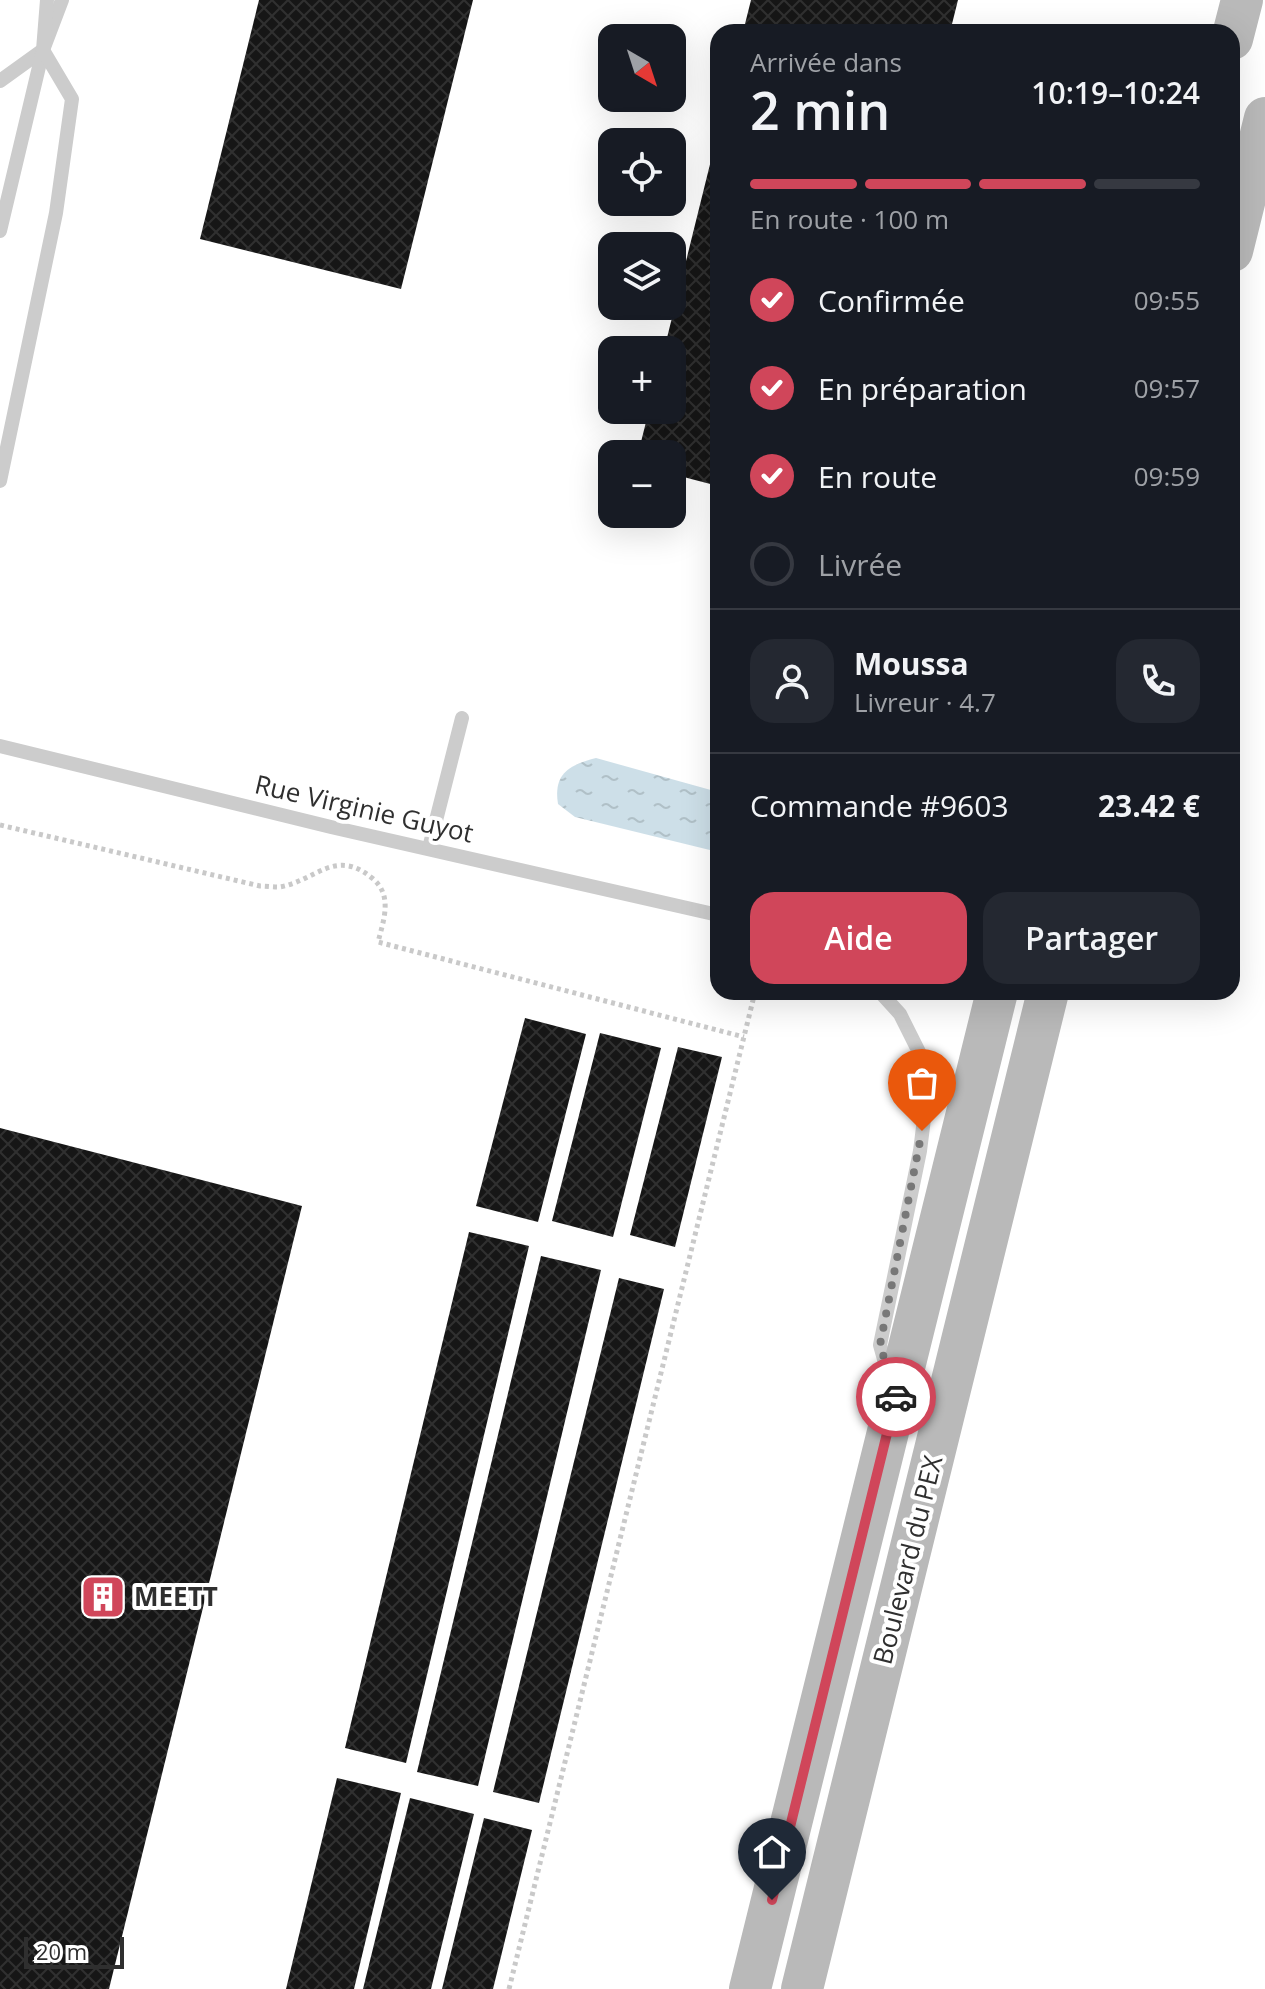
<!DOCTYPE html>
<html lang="fr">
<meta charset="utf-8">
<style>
:root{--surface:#171b24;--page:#242831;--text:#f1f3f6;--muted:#9ea1a6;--line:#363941;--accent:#d0465a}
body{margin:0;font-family:"Open Sans",sans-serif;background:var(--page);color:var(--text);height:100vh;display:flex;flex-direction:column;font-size:30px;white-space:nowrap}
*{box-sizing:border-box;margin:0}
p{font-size:26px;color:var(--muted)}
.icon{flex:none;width:44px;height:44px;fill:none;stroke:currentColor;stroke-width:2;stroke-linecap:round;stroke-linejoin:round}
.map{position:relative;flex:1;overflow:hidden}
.sheet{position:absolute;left:710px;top:24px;width:530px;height:976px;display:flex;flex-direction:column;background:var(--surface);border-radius:24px;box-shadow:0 8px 32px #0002}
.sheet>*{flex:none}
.needle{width:52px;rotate:141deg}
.controls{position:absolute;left:598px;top:24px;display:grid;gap:16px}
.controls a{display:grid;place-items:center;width:88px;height:88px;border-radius:16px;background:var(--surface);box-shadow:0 8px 32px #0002;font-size:40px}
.scale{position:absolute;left:24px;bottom:20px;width:100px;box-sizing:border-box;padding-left:8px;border:4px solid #2f2f2f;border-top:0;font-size:22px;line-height:28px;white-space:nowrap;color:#2f2f2f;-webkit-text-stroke:6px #fff;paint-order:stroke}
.pin{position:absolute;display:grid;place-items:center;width:68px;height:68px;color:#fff;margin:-82px -34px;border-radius:50% 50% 50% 0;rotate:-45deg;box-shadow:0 0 8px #0007}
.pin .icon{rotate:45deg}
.courier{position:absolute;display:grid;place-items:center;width:80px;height:80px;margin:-40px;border:6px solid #d0465a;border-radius:50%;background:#fff;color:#222;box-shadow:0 2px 10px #0007}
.summary em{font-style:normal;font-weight:600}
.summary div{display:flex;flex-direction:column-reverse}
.summary{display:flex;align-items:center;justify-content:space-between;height:136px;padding:0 40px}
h1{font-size:52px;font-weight:600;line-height:60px}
.bar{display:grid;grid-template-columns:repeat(4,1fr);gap:12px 8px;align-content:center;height:96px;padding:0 40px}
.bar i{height:10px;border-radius:6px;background:var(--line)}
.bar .current{background:var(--accent)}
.bar p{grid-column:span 4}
.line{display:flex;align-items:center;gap:20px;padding:0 40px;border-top:2px solid var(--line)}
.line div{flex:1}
.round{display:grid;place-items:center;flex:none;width:84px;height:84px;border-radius:24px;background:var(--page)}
ol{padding:0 40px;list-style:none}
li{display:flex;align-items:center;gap:24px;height:88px}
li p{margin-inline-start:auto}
li .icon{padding:8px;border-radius:50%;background:var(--accent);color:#fff;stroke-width:4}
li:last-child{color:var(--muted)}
li i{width:44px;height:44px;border:4px solid var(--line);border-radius:50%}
.action{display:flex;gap:16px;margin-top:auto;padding:16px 40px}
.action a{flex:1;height:92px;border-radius:24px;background:var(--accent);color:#fff;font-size:32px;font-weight:600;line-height:92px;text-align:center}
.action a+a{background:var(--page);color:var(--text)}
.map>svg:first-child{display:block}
.water{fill:url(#water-ripples)}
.building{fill:url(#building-cross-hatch)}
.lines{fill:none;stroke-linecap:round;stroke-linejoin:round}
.path{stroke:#c9c9c9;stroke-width:5;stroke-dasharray:4 4;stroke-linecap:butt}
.service{stroke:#ccc;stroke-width:14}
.secondary{stroke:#b9b9b9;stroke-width:42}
.done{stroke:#787878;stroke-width:8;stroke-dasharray:0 14.4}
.route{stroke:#d0465a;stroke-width:10}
.labels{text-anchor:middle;stroke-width:8;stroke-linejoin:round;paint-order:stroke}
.street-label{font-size:26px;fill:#2f2f2f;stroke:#fff}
.poi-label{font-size:26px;font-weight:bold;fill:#2f2f2f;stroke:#fff;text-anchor:start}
</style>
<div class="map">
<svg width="1265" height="1989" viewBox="0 0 1265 1989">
<defs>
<pattern id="water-ripples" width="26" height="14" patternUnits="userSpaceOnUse" patternTransform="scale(2)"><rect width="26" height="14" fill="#cddfe8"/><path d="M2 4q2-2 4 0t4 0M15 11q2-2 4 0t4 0" fill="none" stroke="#b0c0c7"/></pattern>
<pattern id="building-cross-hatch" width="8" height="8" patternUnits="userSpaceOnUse" patternTransform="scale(2)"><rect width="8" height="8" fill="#161616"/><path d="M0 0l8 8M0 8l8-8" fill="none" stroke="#303030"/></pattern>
</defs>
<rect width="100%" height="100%" fill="#fff"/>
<path class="water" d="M 596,758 L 718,792 L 718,852 L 575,817 L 558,804 C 553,773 570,765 596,758 Z"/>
<g class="building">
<path d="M 259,0 L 473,0 L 401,289 L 200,239 Z"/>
<path d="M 751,0 L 958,0 L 950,32 L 743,32 Z"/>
<path d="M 717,136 L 718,136 L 718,486 L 672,474 L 672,454 L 638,454 L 649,410 L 672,410 L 672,350 L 664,350 Z"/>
<path d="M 525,1018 L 586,1034 L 538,1222 L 476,1206 Z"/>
<path d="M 600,1033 L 661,1048 L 613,1237 L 552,1221 Z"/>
<path d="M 678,1047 L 722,1057 L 675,1247 L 630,1235 Z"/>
<path d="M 0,1128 L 302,1206 L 109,1989 L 0,1989 Z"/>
<path d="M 469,1232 L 529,1246 L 406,1763 L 345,1748 Z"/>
<path d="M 541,1256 L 601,1270 L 478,1786 L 417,1772 Z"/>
<path d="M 619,1278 L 664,1289 L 539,1803 L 493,1792 Z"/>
<path d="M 337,1778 L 401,1793 L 354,1989 L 286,1989 Z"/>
<path d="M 410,1798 L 474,1814 L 431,1989 L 363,1989 Z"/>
<path d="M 484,1818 L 532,1830 L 493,1989 L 442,1989 Z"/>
</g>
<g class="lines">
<g class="path">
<path d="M 0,825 L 260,886 C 266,886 273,887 279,887 C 314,882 335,847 372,878 C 393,895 384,919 378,942 L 744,1037"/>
<path d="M 509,1989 L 755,992"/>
</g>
<g class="service">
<path d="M 0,81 L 43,50"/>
<path d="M 0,231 L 43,50 L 62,0"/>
<path d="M 0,481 L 56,213 L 72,99 L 43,50 L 47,0"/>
<path d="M 0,746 L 331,827 L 718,915"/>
<path d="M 429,848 L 462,718"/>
<path d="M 880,992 L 900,1014 L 922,1058 L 925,1111 L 920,1151 L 880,1345 L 889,1377"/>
</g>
<g class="secondary">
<path d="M 1232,39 L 1242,0"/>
<path d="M 1232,251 L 1265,118"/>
<path d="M 750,1989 L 997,992"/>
<path d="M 802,1989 L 1048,992"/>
</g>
</g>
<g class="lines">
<path class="done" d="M 896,1397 L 880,1345 L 922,1131"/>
<path class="route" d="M 772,1900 L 896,1397"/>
</g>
<defs>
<g id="building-square" transform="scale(2.3)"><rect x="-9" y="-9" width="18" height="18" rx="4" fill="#d0465a" stroke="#fff"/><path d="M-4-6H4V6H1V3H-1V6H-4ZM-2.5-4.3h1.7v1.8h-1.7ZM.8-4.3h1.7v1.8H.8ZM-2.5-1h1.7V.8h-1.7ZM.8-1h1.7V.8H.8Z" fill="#fff"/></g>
</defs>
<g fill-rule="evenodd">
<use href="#building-square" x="103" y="1597"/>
</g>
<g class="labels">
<g class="street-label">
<text transform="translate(364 809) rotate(13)" y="9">Rue Virginie Guyot</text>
<text transform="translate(908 1560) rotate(-76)" y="9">Boulevard du PEX</text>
</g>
<g class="poi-label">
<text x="134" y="1606">MEETT</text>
</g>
</g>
</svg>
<div class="controls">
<a><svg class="needle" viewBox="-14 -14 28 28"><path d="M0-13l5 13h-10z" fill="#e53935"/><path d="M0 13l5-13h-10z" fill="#9ea1a6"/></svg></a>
<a><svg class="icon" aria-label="locate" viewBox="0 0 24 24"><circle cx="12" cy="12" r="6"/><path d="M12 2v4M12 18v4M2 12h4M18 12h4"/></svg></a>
<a><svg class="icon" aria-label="layers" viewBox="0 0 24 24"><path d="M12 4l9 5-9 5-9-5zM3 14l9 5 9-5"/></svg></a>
<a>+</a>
<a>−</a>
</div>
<div class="scale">20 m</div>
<div class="pin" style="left:922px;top:1131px;background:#ea580c"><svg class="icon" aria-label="bag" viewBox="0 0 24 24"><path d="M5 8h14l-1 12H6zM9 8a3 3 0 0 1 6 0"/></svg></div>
<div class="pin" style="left:772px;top:1900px;background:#1f2937"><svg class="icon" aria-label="home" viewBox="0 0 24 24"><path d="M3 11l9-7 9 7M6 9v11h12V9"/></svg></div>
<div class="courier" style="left:896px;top:1397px"><svg class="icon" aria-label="car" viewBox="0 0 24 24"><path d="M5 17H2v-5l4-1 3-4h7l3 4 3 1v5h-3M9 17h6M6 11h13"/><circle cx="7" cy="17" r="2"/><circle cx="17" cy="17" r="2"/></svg></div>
<section class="sheet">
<div class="summary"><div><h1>2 min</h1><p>Arrivée dans</p></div><em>10:19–10:24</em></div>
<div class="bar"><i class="current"></i><i class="current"></i><i class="current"></i><i></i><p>En route · 100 m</p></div>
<ol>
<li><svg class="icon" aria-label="check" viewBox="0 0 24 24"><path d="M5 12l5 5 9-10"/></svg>Confirmée<p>09:55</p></li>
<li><svg class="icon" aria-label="check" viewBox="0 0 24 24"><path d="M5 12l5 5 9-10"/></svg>En préparation<p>09:57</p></li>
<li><svg class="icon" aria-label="check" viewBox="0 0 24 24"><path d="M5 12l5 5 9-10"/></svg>En route<p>09:59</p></li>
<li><i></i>Livrée</li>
</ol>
<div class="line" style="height:144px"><a class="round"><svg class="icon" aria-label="person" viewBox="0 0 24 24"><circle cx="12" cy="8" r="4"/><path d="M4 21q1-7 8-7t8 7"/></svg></a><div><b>Moussa</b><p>Livreur · 4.7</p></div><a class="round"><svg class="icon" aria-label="phone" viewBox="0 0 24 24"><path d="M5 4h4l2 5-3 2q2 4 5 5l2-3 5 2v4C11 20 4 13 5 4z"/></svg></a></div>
<div class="line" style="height:104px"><div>Commande #9603</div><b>23.42 €</b></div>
<div class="action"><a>Aide</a><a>Partager</a></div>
</section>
</div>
